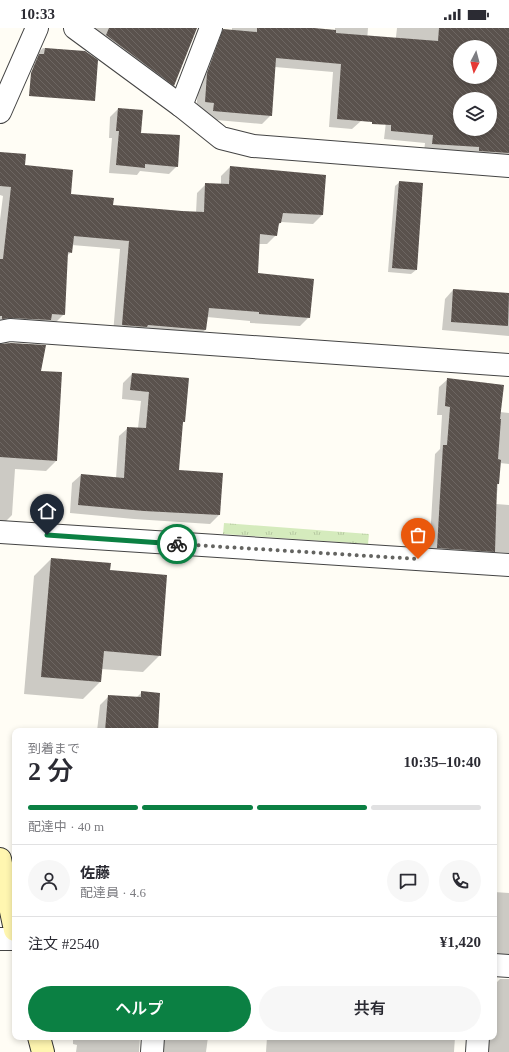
<!DOCTYPE html>
<html lang="ja">
<meta charset="utf-8">
<style>
:root{--surface:#fff;--page:#f7f7f7;--text:#2b2b33;--muted:#7c7c81;--line:#e1e1e2;--accent:#0b8043}
body{margin:0;font-family:"Times New Roman","Noto Sans JP",serif;background:var(--page);color:var(--text);height:100vh;display:flex;flex-direction:column;font-size:15px;white-space:nowrap}
*{box-sizing:border-box;margin:0}
p{font-size:13px;color:var(--muted)}
.icon{flex:none;width:22px;height:22px;fill:none;stroke:currentColor;stroke-width:2;stroke-linecap:round;stroke-linejoin:round}
.map{position:relative;flex:1;overflow:hidden}
.drawer{position:absolute;left:12px;top:700px;width:485px;height:312px;display:flex;flex-direction:column;background:var(--surface);border-radius:8px;box-shadow:0 2px 6px #0003}
.drawer>*{flex:none}
.needle{width:26px;rotate:186deg}
.controls{position:absolute;left:453px;top:12px;display:grid;gap:8px}
.controls a{display:grid;place-items:center;width:44px;height:44px;border-radius:50%;background:var(--surface);box-shadow:0 2px 6px #0003;font-size:20px}
.pin{position:absolute;display:grid;place-items:center;width:34px;height:34px;color:#fff;margin:-41px -17px;border-radius:50% 50% 50% 0;rotate:-45deg;box-shadow:0 0 4px #0007}
.pin .icon{rotate:45deg}
.courier{position:absolute;display:grid;place-items:center;width:40px;height:40px;margin:-20px;border:3px solid #0b8043;border-radius:50%;background:#fff;color:#222;box-shadow:0 1px 5px #0007}
.summary em{font-style:normal;font-weight:600}
.summary div{display:flex;flex-direction:column-reverse}
.summary{display:flex;align-items:center;justify-content:space-between;height:68px;padding:0 16px}
h1{font-size:26px;font-weight:600;line-height:30px}
.bar{display:grid;grid-template-columns:repeat(4,1fr);gap:6px 4px;align-content:center;height:48px;padding:0 16px}
.bar i{height:5px;border-radius:3px;background:var(--line)}
.bar .current{background:var(--accent)}
.bar p{grid-column:span 4}
.line{display:flex;align-items:center;gap:10px;padding:0 16px;border-top:1px solid var(--line)}
.line div{flex:1}
.round{display:grid;place-items:center;flex:none;width:42px;height:42px;border-radius:21px;background:var(--page)}
.primary-button{display:flex;gap:8px;margin-top:auto;padding:8px 16px}
.primary-button a{flex:1;height:46px;border-radius:24px;background:var(--accent);color:#fff;font-size:16px;font-weight:600;line-height:46px;text-align:center}
.primary-button a+a{background:var(--page);color:var(--text)}
.status{display:flex;justify-content:space-between;align-items:center;height:28px;padding:0 20px;background:var(--surface);direction:ltr}
.status svg{height:11px;fill:currentColor}
.map>svg:first-child{display:block}
.grass{fill:url(#grass-tufts)}
.shadow{fill:#0003;fill-rule:evenodd}
.building{fill:url(#building-back-hatch);fill-rule:evenodd}
.lines{fill:none;stroke-linecap:round;stroke-linejoin:round}
.minor-casing{stroke:#444;stroke-width:24}
.secondary-casing{stroke:#333;stroke-width:24}
.minor{stroke:#fff;stroke-width:22}
.secondary{stroke:#fff6b0;stroke-width:22}
.done{stroke:#646461;stroke-width:4;stroke-dasharray:0 7.2}
.route{stroke:#0b8043;stroke-width:5}
</style>
<div class="status"><b>10:33</b><svg viewBox="0 0 49 12"><path d="M0 12V9h3v3zM5 12V6h3v6zM10 12V3h3v9zM15 12V0h3v12zM26 1h20v11H26zM47 4h2v5h-2z"/></svg></div>
<div class="map">
<svg width="509" height="1024" viewBox="0 0 509 1024">
<defs>
<pattern id="grass-tufts" width="24" height="20" patternUnits="userSpaceOnUse"><rect width="24" height="20" fill="#d5ebbd"/><path d="M3 7l-1-3M5 7V3M7 7l1-3M15 17l-1-3M17 17v-4M19 17l1-3" fill="none" stroke="#b6c8a1"/></pattern>
<pattern id="building-back-hatch" width="6" height="6" patternUnits="userSpaceOnUse"><rect width="6" height="6" fill="#5a524d"/><path d="M-1 5l2 2M0 0l6 6M5-1l2 2" fill="none" stroke="#6d6662"/></pattern>
</defs>
<rect width="100%" height="100%" fill="#fffdf5"/>
<path class="grass" d="M 224,495 L 369,506 L 368,516 L 223,506 Z"/>
<g class="shadow">
<path d="M 76,0 L 196,0 L 173,57 L 164,67 Z"/>
<path d="M 232,0 L 301,0 L 335,3 L 335,0 L 368,0 L 361,93 L 352,101 L 329,99 L 333,44 L 275,39 L 271,87 L 262,96 L 205,91 L 206,83 L 196,82 L 199,54 L 215,11 L 223,2 L 232,3 Z"/>
<path d="M 397,0 L 509,0 L 509,134 L 424,124 L 425,115 L 384,111 ZM 460,19 L 490,19 L 490,49 L 460,49 ZM 460,71 L 490,71 L 490,101 L 460,101 Z"/>
<path d="M 43,20 L 84,24 L 83,62 L 28,37 L 30,33 Z"/>
<path d="M 118,81 L 140,106 L 177,138 L 169,146 L 140,143 L 137,147 L 109,145 L 112,110 L 109,110 L 110,89 Z"/>
<path d="M 0,125 L 70,167 L 112,178 L 196,185 L 197,165 L 206,156 L 221,157 L 221,148 L 230,139 L 325,148 L 322,187 L 313,196 L 281,194 L 278,198 L 276,207 L 267,216 L 259,216 L 257,246 L 309,289 L 300,298 L 250,295 L 250,293 L 207,289 L 205,302 L 196,311 L 113,306 L 120,221 L 72,217 L 71,224 L 67,228 L 64,286 L 55,295 L 0,298 L 0,192 L 3,168 L 0,167 Z"/>
<path d="M 400,154 L 416,242 L 411,246 L 388,244 L 395,158 Z"/>
<path d="M 453,262 L 509,266 L 509,308 L 442,302 L 445,271 Z"/>
<path d="M 132,346 L 184,393 L 182,396 L 178,443 L 219,487 L 210,496 L 134,491 L 70,485 L 72,455 L 81,447 L 116,450 L 119,408 L 128,400 L 138,400 L 141,373 L 122,371 L 123,355 Z"/>
<path d="M 448,351 L 500,384 L 509,385 L 509,436 L 500,435 L 496,476 L 509,477 L 509,525 L 493,524 L 485,532 L 429,528 L 435,426 L 440,421 L 442,387 L 437,387 L 439,359 Z"/>
<path d="M 0,410 L 56,433 L 46,443 L 15,441 L 12,487 L 1,498 L 0,497 Z"/>
<path d="M 51,531 L 109,543 L 160,627 L 143,644 L 101,641 L 100,654 L 83,671 L 24,666 L 34,548 Z"/>
<path d="M 142,664 L 156,703 L 97,703 L 100,677 L 109,668 L 136,670 Z"/>
<path d="M 15,734 L 15,752 L 14,752 Z"/>
<path d="M 494,864 L 509,865 L 509,944 L 494,936 Z"/>
<path d="M 500,951 L 509,951 L 509,1024 L 482,1024 L 484,1009 L 494,1009 L 494,957 Z"/>
<path d="M 73,1009 L 140,1009 L 139,1024 L 76,1024 L 77,1017 L 73,1016 Z"/>
<path d="M 153,1009 L 208,1009 L 206,1024 L 157,1024 Z"/>
<path d="M 267,1009 L 455,1009 L 454,1024 L 266,1024 Z"/>
</g>
<g class="building">
<path d="M 109,0 L 197,0 L 174,58 L 106,7 Z"/>
<path d="M 257,0 L 314,0 L 336,2 L 336,5 L 438,13 L 439,0 L 509,0 L 509,125 L 479,123 L 479,119 L 432,116 L 433,107 L 391,103 L 391,97 L 372,96 L 372,94 L 337,91 L 341,36 L 276,30 L 272,88 L 213,83 L 214,75 L 205,74 L 207,45 L 223,1 L 257,4 ZM 460,19 L 490,19 L 490,49 L 460,49 ZM 460,71 L 490,71 L 490,101 L 460,101 Z"/>
<path d="M 45,20 L 85,23 L 98,32 L 95,73 L 29,68 L 31,45 L 39,26 L 44,26 Z"/>
<path d="M 118,80 L 143,82 L 141,105 L 180,107 L 178,139 L 145,136 L 145,140 L 116,137 L 119,103 L 116,103 Z"/>
<path d="M 0,124 L 26,126 L 25,137 L 73,142 L 71,166 L 114,170 L 113,177 L 182,183 L 204,184 L 205,155 L 229,156 L 230,138 L 326,147 L 323,187 L 283,185 L 281,195 L 279,195 L 277,208 L 260,206 L 258,245 L 314,251 L 310,290 L 259,286 L 259,284 L 209,280 L 206,302 L 148,297 L 147,299 L 122,297 L 129,213 L 74,208 L 72,225 L 68,224 L 65,287 L 52,286 L 51,292 L 11,290 L 2,291 L 2,288 L 0,288 L 0,231 L 3,231 L 11,159 L 0,158 Z"/>
<path d="M 399,153 L 423,155 L 417,242 L 392,240 Z"/>
<path d="M 453,261 L 509,265 L 508,298 L 451,294 Z"/>
<path d="M 11,315 L 46,317 L 41,343 L 62,344 L 57,433 L 0,429 L 0,316 Z"/>
<path d="M 132,345 L 189,350 L 185,394 L 183,394 L 179,442 L 223,445 L 220,487 L 144,483 L 78,477 L 81,446 L 124,450 L 127,399 L 146,400 L 149,364 L 130,362 Z"/>
<path d="M 447,350 L 504,357 L 500,391 L 501,391 L 498,431 L 501,432 L 499,456 L 497,456 L 495,524 L 437,520 L 443,417 L 447,417 L 450,379 L 445,378 Z"/>
<path d="M 51,530 L 111,535 L 110,542 L 167,547 L 161,628 L 104,623 L 101,654 L 41,649 Z"/>
<path d="M 141,663 L 160,665 L 158,703 L 105,703 L 108,667 L 141,669 Z"/>
</g>
<g class="lines">
<g class="minor-casing">
<g id="minor">
<path d="M 75,0 L 181,78 L 221,110 L 253,118 L 509,138"/>
<path d="M 181,78 L 211,0"/>
<path d="M 0,84 L 37,0"/>
<path d="M 0,304 L 10,302 L 509,337"/>
<path d="M 0,504 L 509,537"/>
<path d="M 0,911 L 15,911"/>
<path d="M 494,937 L 509,938"/>
<path d="M 152,1024 L 153,1009"/>
<path d="M 477,1024 L 478,1009"/>
</g>
</g>
<g class="secondary-casing">
<g id="secondary">
<path d="M 0,831 L 15,902"/>
<path d="M 39,1009 L 43,1024"/>
</g>
</g>
<use href="#minor" class="minor"/>
<use href="#secondary" class="secondary"/>
</g>
<g class="lines">
<path class="done" d="M 177,516 L 418,531"/>
<path class="route" d="M 47,507 L 177,516"/>
</g>
</svg>
<div class="controls">
<a><svg class="needle" viewBox="-14 -14 28 28"><path d="M0-13l5 13h-10z" fill="#e53935"/><path d="M0 13l5-13h-10z" fill="#7c7c81"/></svg></a>
<a><svg class="icon" aria-label="layers" viewBox="0 0 24 24"><path d="M12 4l9 5-9 5-9-5zM3 14l9 5 9-5"/></svg></a>
</div>
<div class="pin" style="left:418px;top:531px;background:#ea580c"><svg class="icon" aria-label="bag" viewBox="0 0 24 24"><path d="M5 8h14l-1 12H6zM9 8a3 3 0 0 1 6 0"/></svg></div>
<div class="pin" style="left:47px;top:507px;background:#1f2937"><svg class="icon" aria-label="home" viewBox="0 0 24 24"><path d="M3 11l9-7 9 7M6 9v11h12V9"/></svg></div>
<div class="courier" style="left:177px;top:516px"><svg class="icon" aria-label="bike" viewBox="0 0 24 24"><circle cx="6" cy="16" r="4"/><circle cx="18" cy="16" r="4"/><path d="M6 16l4-8h5l3 8M10 8l3 8H6M13 5h3"/></svg></div>
<section class="drawer">
<div class="summary"><div><h1>2 分</h1><p>到着まで</p></div><em>10:35–10:40</em></div>
<div class="bar"><i class="current"></i><i class="current"></i><i class="current"></i><i></i><p>配達中 · 40 m</p></div>
<div class="line" style="height:72px"><a class="round"><svg class="icon" aria-label="person" viewBox="0 0 24 24"><circle cx="12" cy="8" r="4"/><path d="M4 21q1-7 8-7t8 7"/></svg></a><div><b>佐藤</b><p>配達員 · 4.6</p></div><a class="round"><svg class="icon" aria-label="chat" viewBox="0 0 24 24"><path d="M4 5h16v11H9l-5 4z"/></svg></a><a class="round"><svg class="icon" aria-label="phone" viewBox="0 0 24 24"><path d="M5 4h4l2 5-3 2q2 4 5 5l2-3 5 2v4C11 20 4 13 5 4z"/></svg></a></div>
<div class="line" style="height:52px"><div>注文 #2540</div><b>¥1,420</b></div>
<div class="primary-button"><a>ヘルプ</a><a>共有</a></div>
</section>
</div>
